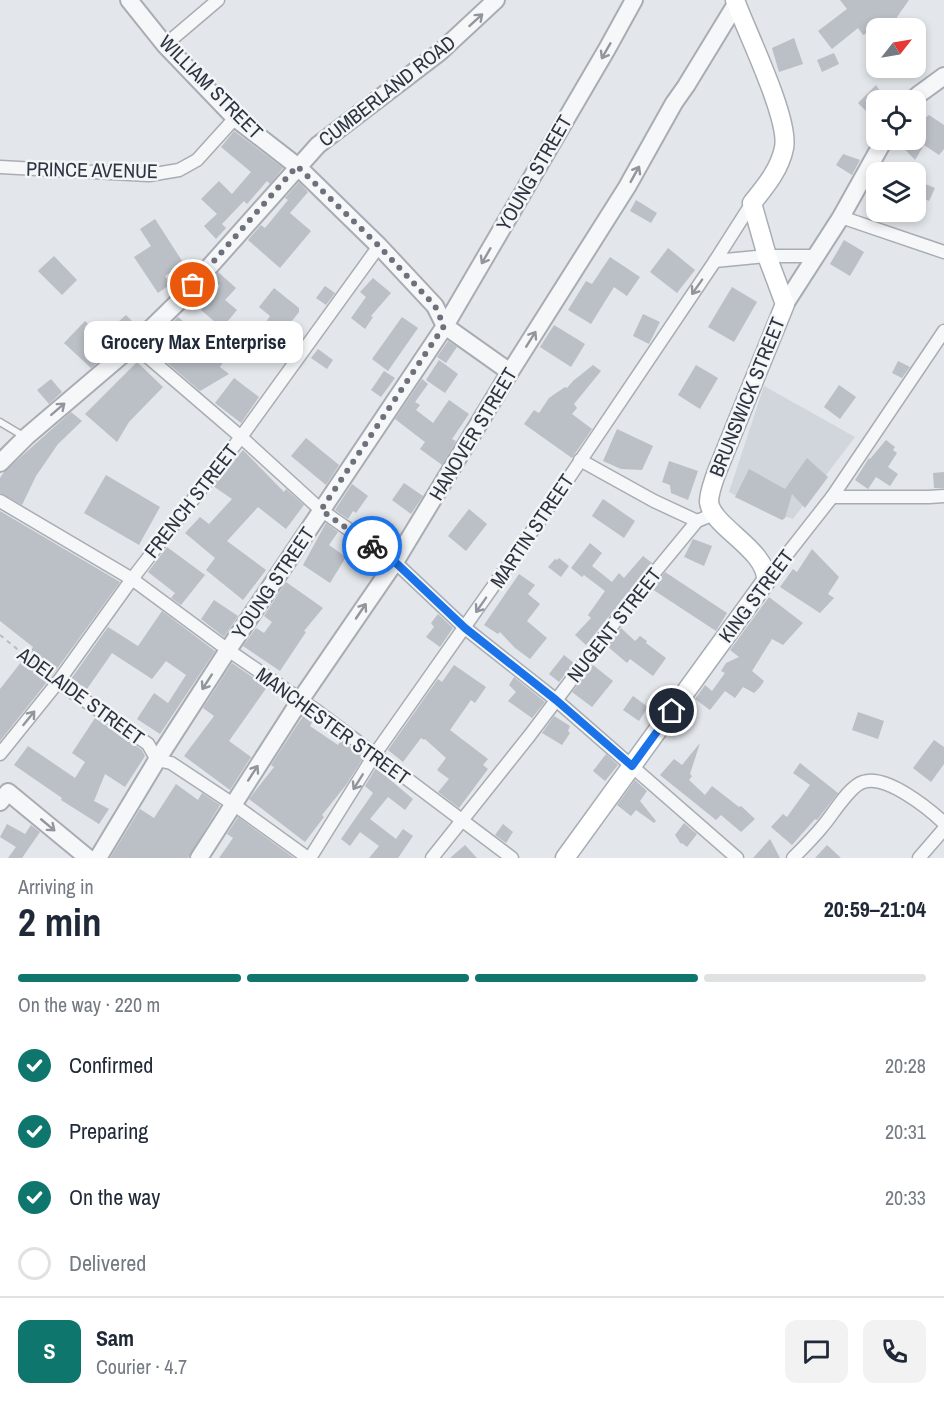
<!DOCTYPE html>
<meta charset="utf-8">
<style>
:root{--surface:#fff;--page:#f2f2f3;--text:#1f2937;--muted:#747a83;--line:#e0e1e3;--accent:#0f766e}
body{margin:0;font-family:"Archivo Narrow",sans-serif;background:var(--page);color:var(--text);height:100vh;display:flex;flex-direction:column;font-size:22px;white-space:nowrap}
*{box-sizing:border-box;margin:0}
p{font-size:20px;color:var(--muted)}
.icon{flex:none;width:33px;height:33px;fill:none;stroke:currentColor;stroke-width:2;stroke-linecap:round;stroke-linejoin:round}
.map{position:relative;height:858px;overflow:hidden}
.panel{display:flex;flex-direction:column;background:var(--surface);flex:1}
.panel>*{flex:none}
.needle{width:39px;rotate:59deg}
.buttons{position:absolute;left:866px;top:18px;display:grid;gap:12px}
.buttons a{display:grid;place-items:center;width:60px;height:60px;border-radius:12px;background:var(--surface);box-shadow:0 3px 9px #0003;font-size:30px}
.pin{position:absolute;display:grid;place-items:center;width:51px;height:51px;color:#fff;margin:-26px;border:3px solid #fff;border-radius:50%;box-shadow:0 2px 6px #0007}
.courier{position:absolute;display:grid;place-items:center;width:60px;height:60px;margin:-30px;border:4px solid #1a73e8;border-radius:50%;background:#fff;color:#222;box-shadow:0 2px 8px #0007}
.bubble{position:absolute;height:42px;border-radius:12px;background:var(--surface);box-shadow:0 3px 9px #0003;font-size:20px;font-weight:700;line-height:42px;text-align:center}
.summary em{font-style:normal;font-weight:700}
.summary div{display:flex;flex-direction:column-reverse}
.summary{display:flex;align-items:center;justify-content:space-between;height:102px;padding:0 18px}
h1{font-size:39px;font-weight:700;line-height:45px}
.bar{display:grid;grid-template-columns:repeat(4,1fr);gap:9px 6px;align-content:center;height:72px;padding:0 18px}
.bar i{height:8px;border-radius:4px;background:var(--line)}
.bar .current{background:var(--accent)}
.bar p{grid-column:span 4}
.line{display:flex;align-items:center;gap:15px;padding:0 18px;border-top:2px solid var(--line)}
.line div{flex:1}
.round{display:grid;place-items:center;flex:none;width:63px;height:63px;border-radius:12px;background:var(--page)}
ol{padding:0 18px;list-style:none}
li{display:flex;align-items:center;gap:18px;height:66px}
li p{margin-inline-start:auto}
li .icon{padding:6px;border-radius:50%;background:var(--accent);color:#fff;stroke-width:4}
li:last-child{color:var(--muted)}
li i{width:33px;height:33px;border:3px solid var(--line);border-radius:50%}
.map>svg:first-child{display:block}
.built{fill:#d1d5dc}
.building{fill:#bbbfc6}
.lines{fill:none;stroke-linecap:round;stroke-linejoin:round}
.service-casing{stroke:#a8adb4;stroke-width:9}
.minor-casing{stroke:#a8adb4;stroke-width:15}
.tertiary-casing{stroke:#a8adb4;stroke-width:20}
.secondary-casing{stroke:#a8adb4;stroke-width:21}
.path{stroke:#b9bcc2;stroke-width:2;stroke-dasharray:4.5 4.5;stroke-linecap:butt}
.service{stroke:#f6f7f9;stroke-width:6}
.minor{stroke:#f6f7f9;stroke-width:12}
.tertiary{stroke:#f6f7f9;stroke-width:16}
.secondary{stroke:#fff;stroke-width:18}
.oneway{stroke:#91969d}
.done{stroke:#6c727c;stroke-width:6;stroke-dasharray:0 10.8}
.route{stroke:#1a73e8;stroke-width:8}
.labels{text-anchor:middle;stroke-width:5;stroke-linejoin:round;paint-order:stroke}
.street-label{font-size:20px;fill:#2c3441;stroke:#f3f5f7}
</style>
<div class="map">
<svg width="944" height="858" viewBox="0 0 944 858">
<rect width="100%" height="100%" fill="#e3e6ea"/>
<path class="built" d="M 764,386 L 855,437 L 793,519 L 760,508 L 729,492 Z"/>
<g class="building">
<path d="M 840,0 L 909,0 L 897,17 L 898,19 L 886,28 L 876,28 L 876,44 L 867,33 L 863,35 L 858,28 L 832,49 L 818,31 L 847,9 Z"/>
<path d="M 794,38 L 803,64 L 779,72 L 772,48 Z"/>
<path d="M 834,53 L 839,64 L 822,72 L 817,60 Z"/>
<path d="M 876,85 L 886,100 L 876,100 L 876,121 L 858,103 Z"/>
<path d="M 929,115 L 944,125 L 944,149 L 939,155 L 924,145 L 915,160 L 896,140 L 915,140 L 915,126 Z"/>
<path d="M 234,131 L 283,168 L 270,184 L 267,181 L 247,204 L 244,201 L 222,224 L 226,228 L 216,239 L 204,226 L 217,214 L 201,199 L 219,181 L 232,194 L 251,172 L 221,147 Z"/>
<path d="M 843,154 L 860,160 L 852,175 L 836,165 Z"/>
<path d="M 915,180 L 935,188 L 929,201 L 915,195 Z"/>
<path d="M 299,182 L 308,192 L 290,213 L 311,231 L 280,268 L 248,240 L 261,225 L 265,228 L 288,200 L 285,198 Z"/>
<path d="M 636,200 L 657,213 L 651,223 L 630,211 Z"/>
<path d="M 155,219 L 184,264 L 165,276 L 171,284 L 158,293 L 134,257 L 151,246 L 140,229 Z"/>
<path d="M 844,240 L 864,252 L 850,276 L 830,264 Z"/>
<path d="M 668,248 L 695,270 L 677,293 L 650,272 Z"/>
<path d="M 54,256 L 77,280 L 62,295 L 38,271 Z"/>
<path d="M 610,257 L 640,277 L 627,296 L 614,287 L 591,324 L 568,310 L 586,281 L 592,284 Z"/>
<path d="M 218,272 L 236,288 L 225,300 L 237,310 L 222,328 L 201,310 L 220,286 L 212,280 Z"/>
<path d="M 373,278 L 391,293 L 371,316 L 373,317 L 365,329 L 351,318 L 366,297 L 360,292 Z"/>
<path d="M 325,286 L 335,293 L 326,305 L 316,298 Z"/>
<path d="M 732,287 L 757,302 L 734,342 L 708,327 Z"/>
<path d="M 274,288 L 299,308 L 299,312 L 281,335 L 266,322 L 270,316 L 259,307 Z"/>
<path d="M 643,314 L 660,322 L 649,344 L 633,336 Z"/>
<path d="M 126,315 L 138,327 L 131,333 L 118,322 Z"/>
<path d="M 178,317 L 207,341 L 212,338 L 230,352 L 220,367 L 229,374 L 200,391 L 149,347 Z"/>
<path d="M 402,317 L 418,328 L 388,371 L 372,359 Z"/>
<path d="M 85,321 L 103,338 L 108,333 L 119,344 L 91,368 L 64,343 Z"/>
<path d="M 554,325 L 585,344 L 571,367 L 540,347 Z"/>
<path d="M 448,341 L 457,347 L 446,363 L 437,357 Z"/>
<path d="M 318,349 L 333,360 L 327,369 L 311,358 Z"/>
<path d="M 439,360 L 458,374 L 445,393 L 426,380 Z"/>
<path d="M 898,361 L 910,367 L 902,378 L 892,373 Z"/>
<path d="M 137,362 L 163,387 L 129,422 L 117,442 L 85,414 Z"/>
<path d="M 593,365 L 601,371 L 574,404 L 577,408 L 572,414 L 592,429 L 572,458 L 524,424 L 534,410 L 539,413 L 549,398 L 565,387 L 567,388 L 573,381 Z"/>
<path d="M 696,365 L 718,378 L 700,409 L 678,395 Z"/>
<path d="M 384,371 L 395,378 L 381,397 L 371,390 Z"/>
<path d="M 234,378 L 259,397 L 241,423 L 215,403 Z"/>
<path d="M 51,379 L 62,392 L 49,404 L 37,390 Z"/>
<path d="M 422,379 L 428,384 L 415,402 L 420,405 L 416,410 L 433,423 L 449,400 L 469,414 L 452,439 L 456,441 L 442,465 L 420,449 L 425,442 L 395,419 Z"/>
<path d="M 839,385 L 856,397 L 840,419 L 824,407 Z"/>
<path d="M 71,412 L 82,421 L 58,444 L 36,476 L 22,505 L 0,493 L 0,478 L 4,472 Z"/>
<path d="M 617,429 L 653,446 L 642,470 L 621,469 L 603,461 Z"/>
<path d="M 306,438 L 339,465 L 326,485 L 291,456 Z"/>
<path d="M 886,440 L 895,447 L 893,450 L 897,453 L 888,467 L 898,474 L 890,486 L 876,477 L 868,489 L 855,480 L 869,458 L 870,459 Z"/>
<path d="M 243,450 L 284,492 L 286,489 L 304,505 L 286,529 L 258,507 L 227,541 L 266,570 L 243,600 L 206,570 L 215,558 L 185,533 L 200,517 L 209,524 L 232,499 L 213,486 Z"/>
<path d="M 807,458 L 828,477 L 805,508 L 792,494 L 785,518 L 782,520 L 735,497 L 749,469 L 785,489 Z"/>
<path d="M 669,461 L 698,471 L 688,500 L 671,493 L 670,485 L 662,482 Z"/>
<path d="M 944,472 L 944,488 L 934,488 L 933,473 Z"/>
<path d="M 106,475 L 160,507 L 139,545 L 84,513 Z"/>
<path d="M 404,483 L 423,496 L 411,514 L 392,500 Z"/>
<path d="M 352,484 L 368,496 L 356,513 L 353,511 L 348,519 L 335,510 Z"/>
<path d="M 603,499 L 635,521 L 624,538 L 592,516 Z"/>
<path d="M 469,509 L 487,524 L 466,551 L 448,536 Z"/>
<path d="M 0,511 L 120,582 L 51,677 L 0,741 L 0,689 L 33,647 L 0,621 Z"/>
<path d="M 326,523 L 338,532 L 329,545 L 346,557 L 330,583 L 303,565 Z"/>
<path d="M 693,539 L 712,546 L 704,566 L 684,557 Z"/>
<path d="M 590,543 L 602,553 L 592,566 L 612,582 L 619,573 L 624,578 L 643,556 L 652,563 L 586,645 L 575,635 L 591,618 L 588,615 L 605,591 L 584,575 L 582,577 L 571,568 Z"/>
<path d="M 167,547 L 205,575 L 181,605 L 171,598 L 175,593 L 148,572 Z"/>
<path d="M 812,549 L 839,577 L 828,594 L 834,598 L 820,613 L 780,587 L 793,569 L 797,572 Z"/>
<path d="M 559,558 L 569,566 L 561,577 L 548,567 L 555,559 L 557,560 Z"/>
<path d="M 665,572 L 727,613 L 716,631 L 652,589 Z"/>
<path d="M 519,574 L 535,585 L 528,594 L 540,604 L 527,621 L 547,638 L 530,659 L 515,648 L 500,632 L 498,634 L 484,625 Z"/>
<path d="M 286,582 L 323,608 L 304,631 L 306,632 L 280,671 L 243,646 L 256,628 L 264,633 L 272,622 L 264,616 Z"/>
<path d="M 769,597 L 803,623 L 783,645 L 772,639 L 752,671 L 764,681 L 760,687 L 754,693 L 743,687 L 735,698 L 725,691 L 710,710 L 695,699 L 705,685 L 712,691 L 725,673 L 721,671 L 726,663 L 739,657 L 730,650 Z"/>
<path d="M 214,600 L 238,616 L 224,637 L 201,619 Z"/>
<path d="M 162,611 L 215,651 L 160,734 L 137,719 L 154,693 L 168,703 L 186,675 L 166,661 L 152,679 L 112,653 L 87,689 L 71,679 L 108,627 L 138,646 Z"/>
<path d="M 438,614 L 453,628 L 440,647 L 426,637 L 434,627 L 431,623 Z"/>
<path d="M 621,628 L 635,641 L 640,636 L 647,641 L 646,643 L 666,658 L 653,676 L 630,659 L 627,663 L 607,646 Z"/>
<path d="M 564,655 L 574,663 L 559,682 L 549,674 Z"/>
<path d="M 232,663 L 267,687 L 229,741 L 251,757 L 230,790 L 184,756 L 214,716 L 203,708 Z"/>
<path d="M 454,665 L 486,687 L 475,703 L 471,700 L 450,730 L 488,759 L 483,765 L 488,769 L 459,808 L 438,792 L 449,779 L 437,770 L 446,758 L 425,739 L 424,740 L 421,738 L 403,762 L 388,750 L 438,679 L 442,682 Z"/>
<path d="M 593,665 L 613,681 L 592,707 L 572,692 Z"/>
<path d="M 514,677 L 545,702 L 532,718 L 508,701 L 516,692 L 509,685 Z"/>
<path d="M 633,696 L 648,707 L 639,721 L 623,710 Z"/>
<path d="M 858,712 L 884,721 L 878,739 L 852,730 Z"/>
<path d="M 305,713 L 314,719 L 310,726 L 338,745 L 341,740 L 364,757 L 346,785 L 322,815 L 324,817 L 305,842 L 249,799 L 274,767 L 271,765 Z"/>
<path d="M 554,716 L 570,726 L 568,731 L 570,733 L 562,745 L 542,733 Z"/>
<path d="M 95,718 L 142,750 L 145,756 L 125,787 L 105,774 L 94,801 L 109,809 L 99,824 L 61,800 L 62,798 L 14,765 L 28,746 L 75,778 L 85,762 L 72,753 Z"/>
<path d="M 934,740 L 944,747 L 944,764 L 931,782 L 913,768 Z"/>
<path d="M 700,743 L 690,774 L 692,776 L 689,780 L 705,795 L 712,786 L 739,807 L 741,806 L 755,819 L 741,832 L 721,815 L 716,820 L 660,775 L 674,759 L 682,765 Z"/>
<path d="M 606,754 L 618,765 L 605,781 L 593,771 Z"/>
<path d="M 800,763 L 838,793 L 817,820 L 815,819 L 792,845 L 771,827 L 783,814 L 787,817 L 810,785 L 793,773 Z"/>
<path d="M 376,768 L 413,799 L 405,810 L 388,797 L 370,819 L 396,839 L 403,829 L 413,836 L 398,858 L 369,858 L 379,846 L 360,832 L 350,846 L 341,839 L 373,793 L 365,786 Z"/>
<path d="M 635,780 L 647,791 L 640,801 L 656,821 L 654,823 L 636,810 L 631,816 L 617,805 Z"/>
<path d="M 176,784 L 198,800 L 202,793 L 220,805 L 188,858 L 110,858 L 140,809 L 154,818 Z"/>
<path d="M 238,817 L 294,858 L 219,858 L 233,838 L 227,834 Z"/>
<path d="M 684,823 L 697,834 L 687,847 L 682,843 L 681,844 L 675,835 Z"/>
<path d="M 7,824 L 25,834 L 31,825 L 40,832 L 22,858 L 8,858 L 16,847 L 0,837 Z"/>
<path d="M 503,824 L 513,832 L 506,843 L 495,835 Z"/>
<path d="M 770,839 L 780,858 L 753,858 Z"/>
<path d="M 465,845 L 477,858 L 450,858 Z"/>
<path d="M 827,845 L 841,858 L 815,858 Z"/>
</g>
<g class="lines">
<g class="service-casing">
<path id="service" d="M 0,422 L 25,437"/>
</g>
<g class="minor-casing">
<g id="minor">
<path d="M 165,45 L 218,0"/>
<path d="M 0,167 L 149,175 L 179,170 L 197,160 L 235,118"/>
<path d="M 841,217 L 944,252"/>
<path d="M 715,261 L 767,256 L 814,256"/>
<path d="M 134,345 L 241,437 L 321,510 L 395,562 L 465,628 L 556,700 L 737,858"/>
<path d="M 580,460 L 654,501 L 697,521"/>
<path d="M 832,497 L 929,497 L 944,496"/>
<path d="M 0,501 L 132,579 L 228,650 L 317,711 L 512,858"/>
<path d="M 766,581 L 832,497 L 944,331"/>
<path d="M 58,682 L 148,744 L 157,760 L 171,763 L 233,804 L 308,858"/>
<path d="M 0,754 L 58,682 L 132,579 L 241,437 L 379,246"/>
<path d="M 310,858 L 375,754 L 554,500 L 715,261 L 752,203"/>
<path d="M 432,858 L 530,735 L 627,606 L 697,521 L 714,514"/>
<path d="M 793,858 C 803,848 813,838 822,827 C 832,816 849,786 863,782 C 886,774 928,808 944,823"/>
<path d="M 919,858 L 944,829"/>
</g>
</g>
<g class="tertiary-casing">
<g id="tertiary">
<path d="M 129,0 L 165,45 L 235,118 L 297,166 L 379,246 L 435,306 L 445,326 L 510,372"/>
<path d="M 913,100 L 918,95 L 944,76"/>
<path d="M 785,304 L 841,217 L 884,140"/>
<path d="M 0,463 L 26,437 L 134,345 L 178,302 L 318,145 L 440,52 L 496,0"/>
<path d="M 0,802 L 8,792 L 88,858"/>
<path d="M 98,858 L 157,760 L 228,650 L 445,326 L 607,49 L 634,0"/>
<path d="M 199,858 L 301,699 L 395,562 L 510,372 L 627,187 L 674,103 L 686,86 L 736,4"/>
</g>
</g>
<g class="secondary-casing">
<path id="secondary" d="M 565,858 L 766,581 C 768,550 712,527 709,502 C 709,493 713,483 716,474 L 785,304 L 767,256 L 752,203 C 765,187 780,169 784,148 C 790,119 746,31 735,0"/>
</g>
<path class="path" d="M 0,635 L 49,675"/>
<use href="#service" class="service"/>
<use href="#minor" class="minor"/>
<use href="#tertiary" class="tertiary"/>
<use href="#secondary" class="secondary"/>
</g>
<defs><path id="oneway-shaft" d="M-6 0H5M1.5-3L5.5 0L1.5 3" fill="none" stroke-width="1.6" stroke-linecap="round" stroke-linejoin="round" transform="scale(1.5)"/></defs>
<g class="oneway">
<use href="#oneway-shaft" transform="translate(476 20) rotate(-42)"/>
<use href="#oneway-shaft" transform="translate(606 51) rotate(120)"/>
<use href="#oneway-shaft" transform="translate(635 174) rotate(-61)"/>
<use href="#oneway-shaft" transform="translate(486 256) rotate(120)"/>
<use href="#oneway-shaft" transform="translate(697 287) rotate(125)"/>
<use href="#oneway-shaft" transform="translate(531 339) rotate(-58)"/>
<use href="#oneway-shaft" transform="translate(58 409) rotate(-41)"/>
<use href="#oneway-shaft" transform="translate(481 605) rotate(125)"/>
<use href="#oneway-shaft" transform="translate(361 611) rotate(-56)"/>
<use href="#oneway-shaft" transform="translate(207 682) rotate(123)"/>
<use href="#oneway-shaft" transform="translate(29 718) rotate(-51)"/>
<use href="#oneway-shaft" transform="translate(253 773) rotate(-57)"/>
<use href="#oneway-shaft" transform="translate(358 782) rotate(122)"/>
<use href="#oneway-shaft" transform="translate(48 825) rotate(40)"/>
</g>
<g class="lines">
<path class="done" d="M 193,285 L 297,166 L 379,246 L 435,306 L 444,326 L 321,510 L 372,546"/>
<path class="route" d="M 372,546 L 395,562 L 465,628 L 556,700 L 632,766 L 672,711"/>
</g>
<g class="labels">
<g class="street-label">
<text transform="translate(211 87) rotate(45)" y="7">WILLIAM STREET</text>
<text transform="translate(387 91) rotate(-38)" y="7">CUMBERLAND ROAD</text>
<text transform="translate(92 170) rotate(1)" y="7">PRINCE AVENUE</text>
<text transform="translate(534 173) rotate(-60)" y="7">YOUNG STREET</text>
<text transform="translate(747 397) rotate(-68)" y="7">BRUNSWICK STREET</text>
<text transform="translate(473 434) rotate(-59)" y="7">HANOVER STREET</text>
<text transform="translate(191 501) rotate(-52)" y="7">FRENCH STREET</text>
<text transform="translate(532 531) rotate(-56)" y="7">MARTIN STREET</text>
<text transform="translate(273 583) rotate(-56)" y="7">YOUNG STREET</text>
<text transform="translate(756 596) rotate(-53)" y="7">KING STREET</text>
<text transform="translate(614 625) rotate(-52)" y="7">NUGENT STREET</text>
<text transform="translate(81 696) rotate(36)" y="7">ADELAIDE STREET</text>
<text transform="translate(333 726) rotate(36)" y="7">MANCHESTER STREET</text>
</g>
</g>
</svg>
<div class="buttons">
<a><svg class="needle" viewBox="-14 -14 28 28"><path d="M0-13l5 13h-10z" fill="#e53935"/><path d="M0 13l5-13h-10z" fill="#747a83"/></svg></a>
<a><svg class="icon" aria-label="locate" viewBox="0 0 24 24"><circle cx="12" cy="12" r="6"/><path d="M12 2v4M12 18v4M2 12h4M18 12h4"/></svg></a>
<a><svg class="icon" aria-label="layers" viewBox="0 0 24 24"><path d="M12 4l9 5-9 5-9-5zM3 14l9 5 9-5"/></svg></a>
</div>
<div class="pin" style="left:193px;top:285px;background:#ea580c"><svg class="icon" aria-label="bag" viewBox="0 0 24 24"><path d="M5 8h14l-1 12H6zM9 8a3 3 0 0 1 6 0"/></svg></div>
<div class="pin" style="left:672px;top:711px;background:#1f2937"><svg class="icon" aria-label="home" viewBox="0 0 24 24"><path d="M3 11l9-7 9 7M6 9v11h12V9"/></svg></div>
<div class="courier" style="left:372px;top:546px"><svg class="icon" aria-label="bike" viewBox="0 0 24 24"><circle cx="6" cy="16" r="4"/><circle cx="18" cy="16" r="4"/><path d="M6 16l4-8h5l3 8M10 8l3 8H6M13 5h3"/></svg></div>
<div class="bubble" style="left:84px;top:321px;width:219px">Grocery Max Enterprise</div>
</div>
<section class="panel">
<div class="summary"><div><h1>2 min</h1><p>Arriving in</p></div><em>20:59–21:04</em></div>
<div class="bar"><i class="current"></i><i class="current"></i><i class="current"></i><i></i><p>On the way · 220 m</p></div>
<ol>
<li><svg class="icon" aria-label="check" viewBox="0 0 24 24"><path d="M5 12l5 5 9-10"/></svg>Confirmed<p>20:28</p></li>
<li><svg class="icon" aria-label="check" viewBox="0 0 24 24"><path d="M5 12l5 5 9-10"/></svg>Preparing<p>20:31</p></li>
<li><svg class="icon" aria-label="check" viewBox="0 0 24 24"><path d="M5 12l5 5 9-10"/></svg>On the way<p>20:33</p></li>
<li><i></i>Delivered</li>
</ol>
<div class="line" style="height:108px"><b class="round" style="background:var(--accent);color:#fff">S</b><div><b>Sam</b><p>Courier · 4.7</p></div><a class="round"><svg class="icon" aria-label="chat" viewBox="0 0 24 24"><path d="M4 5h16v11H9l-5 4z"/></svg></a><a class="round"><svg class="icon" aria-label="phone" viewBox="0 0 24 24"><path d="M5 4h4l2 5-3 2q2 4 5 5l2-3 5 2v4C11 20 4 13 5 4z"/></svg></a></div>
</section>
